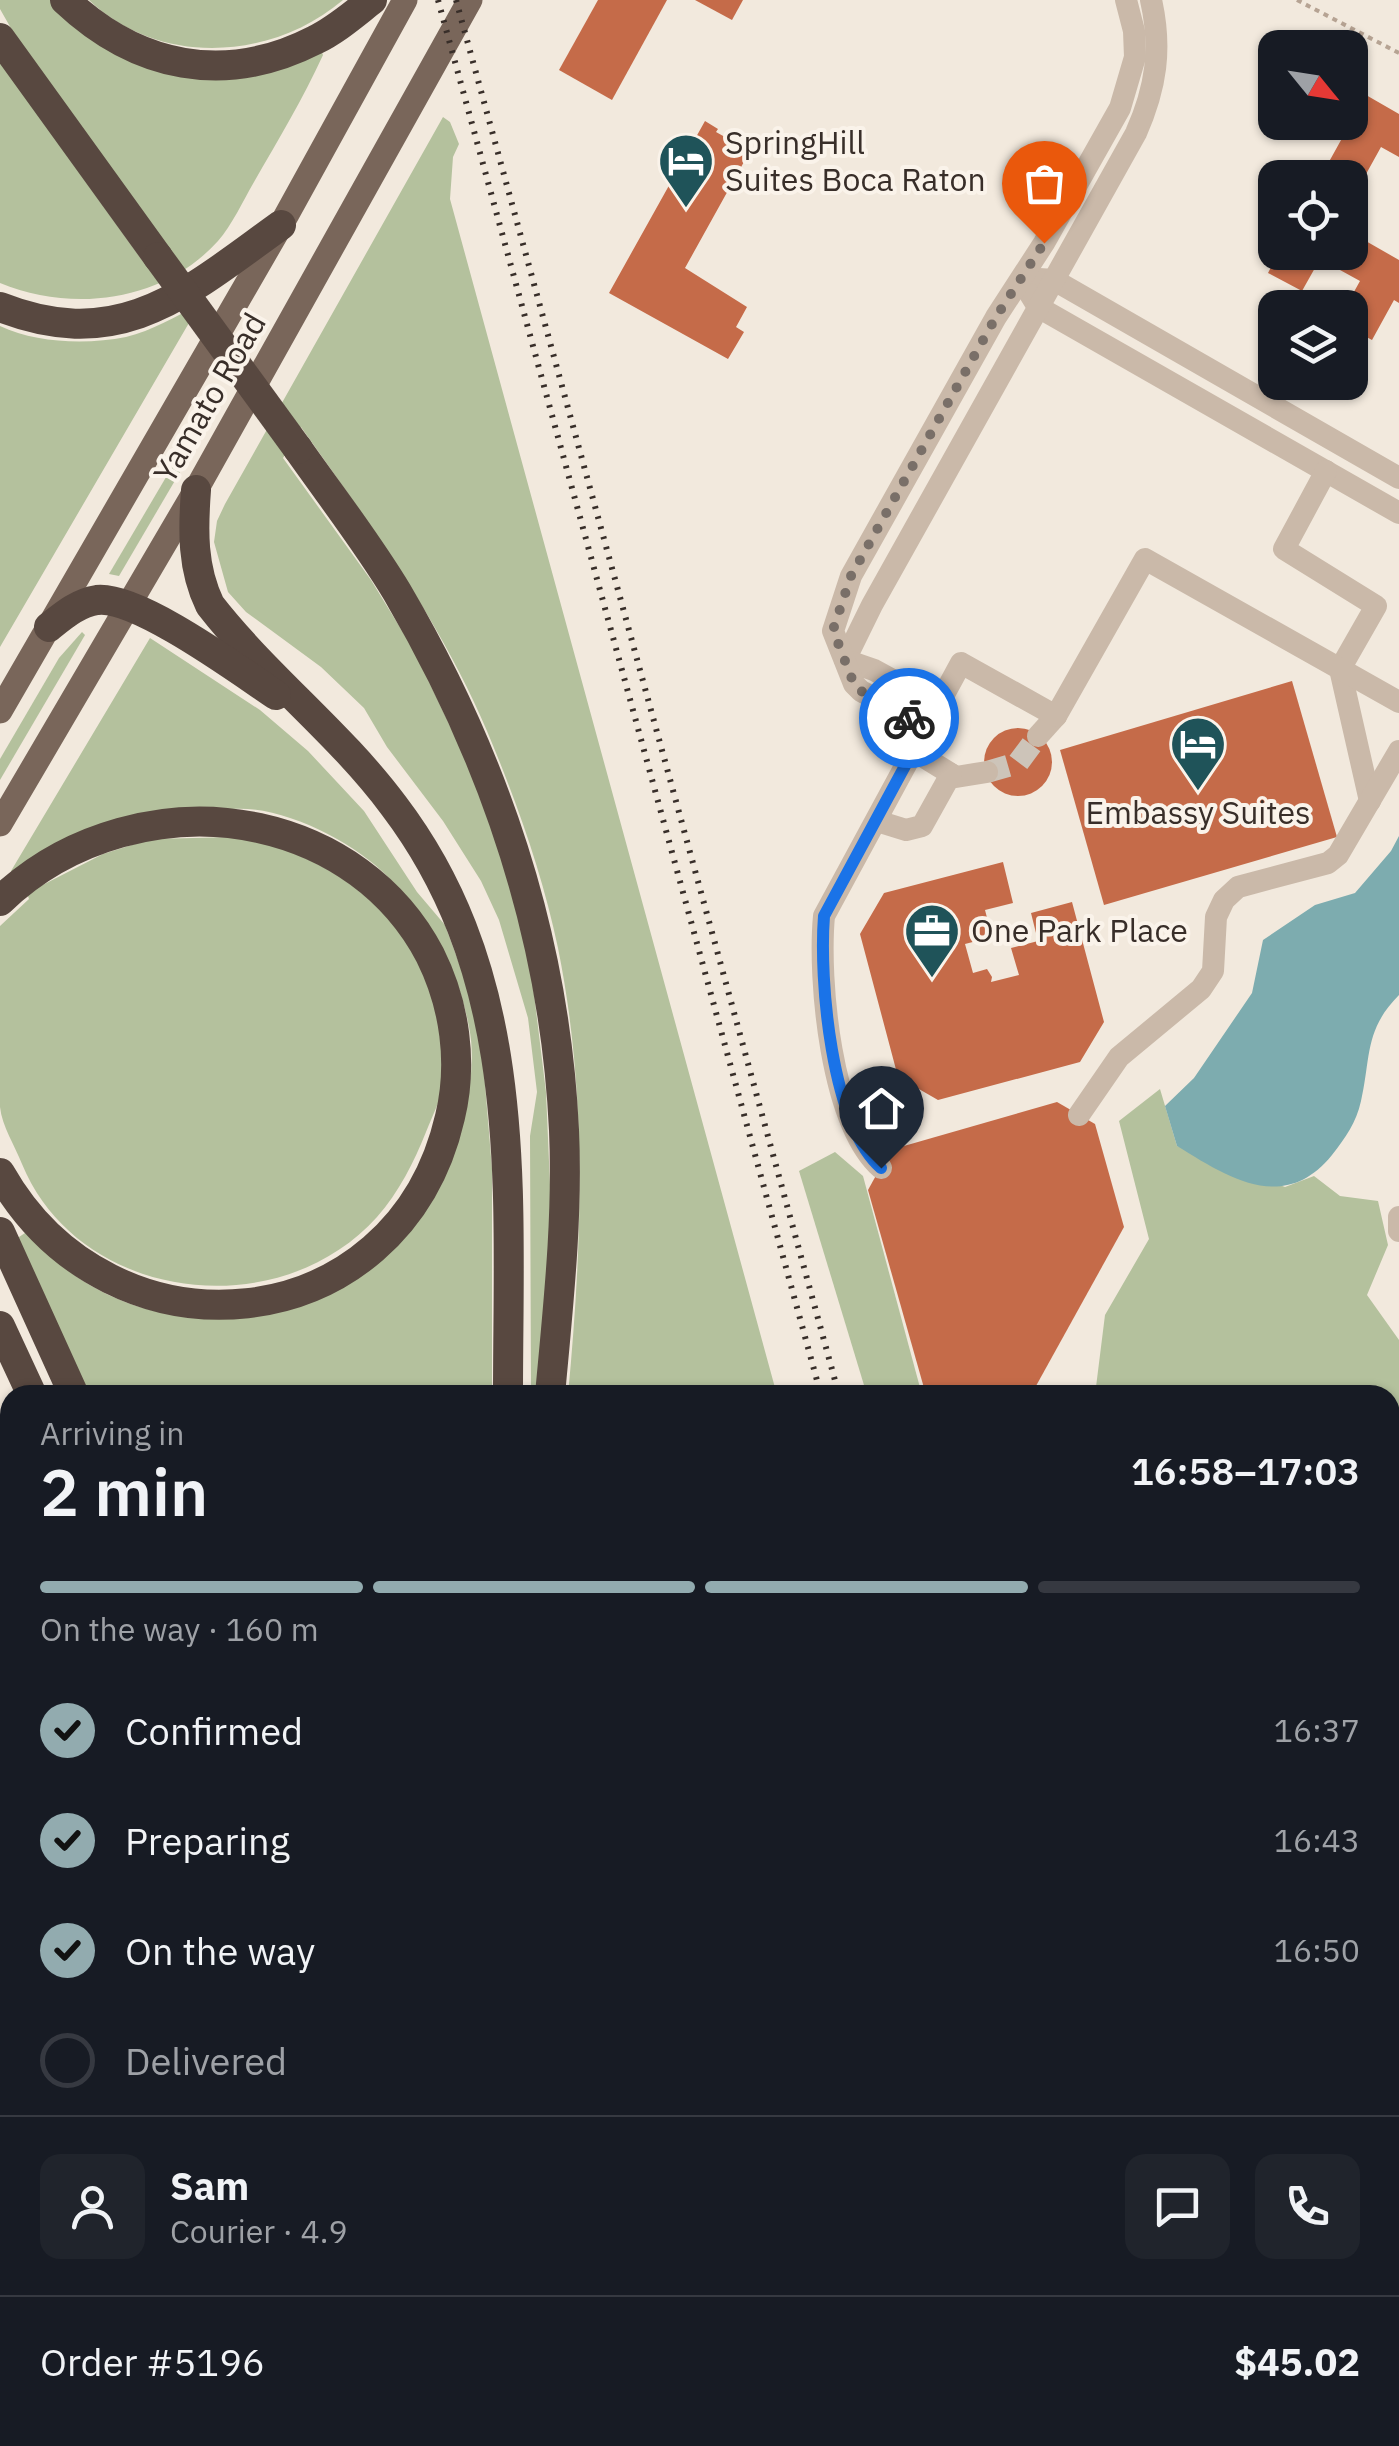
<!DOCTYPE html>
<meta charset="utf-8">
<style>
:root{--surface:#171b24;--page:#20242c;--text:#f1f3f6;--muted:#9ea1a6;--line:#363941;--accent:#92abaf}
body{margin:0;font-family:"IBM Plex Sans",sans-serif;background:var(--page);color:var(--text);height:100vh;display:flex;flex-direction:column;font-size:38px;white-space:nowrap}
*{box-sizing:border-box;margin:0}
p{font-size:32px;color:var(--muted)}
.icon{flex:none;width:55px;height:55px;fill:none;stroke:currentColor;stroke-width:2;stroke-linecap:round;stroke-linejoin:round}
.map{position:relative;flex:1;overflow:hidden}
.details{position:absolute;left:0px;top:1385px;width:1400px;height:1062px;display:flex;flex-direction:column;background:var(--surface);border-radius:30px 30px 0 0;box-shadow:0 2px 8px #0004}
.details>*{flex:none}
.needle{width:65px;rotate:120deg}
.tools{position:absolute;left:1258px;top:30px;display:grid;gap:20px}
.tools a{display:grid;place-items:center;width:110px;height:110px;border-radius:20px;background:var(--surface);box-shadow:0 2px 8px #0004;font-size:50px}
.pin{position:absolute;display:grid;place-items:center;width:85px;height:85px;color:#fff;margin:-102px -42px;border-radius:50% 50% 50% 0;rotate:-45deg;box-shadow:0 0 10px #0007}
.pin .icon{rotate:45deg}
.courier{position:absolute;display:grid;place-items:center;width:100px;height:100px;margin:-50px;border:8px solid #1a73e8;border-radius:50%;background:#fff;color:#222;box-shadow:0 2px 12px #0007}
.summary em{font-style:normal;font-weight:600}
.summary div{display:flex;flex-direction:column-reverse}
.summary{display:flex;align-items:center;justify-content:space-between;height:170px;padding:0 40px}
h1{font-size:65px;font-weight:600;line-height:75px}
.bar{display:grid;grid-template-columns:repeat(4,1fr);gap:15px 10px;align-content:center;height:120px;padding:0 40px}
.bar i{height:12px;border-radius:8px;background:var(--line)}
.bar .active{background:var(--accent)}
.bar p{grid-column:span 4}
.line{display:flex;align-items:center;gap:25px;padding:0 40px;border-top:2px solid var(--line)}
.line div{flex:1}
.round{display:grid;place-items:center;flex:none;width:105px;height:105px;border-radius:20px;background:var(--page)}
ol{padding:0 40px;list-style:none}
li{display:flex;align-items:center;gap:30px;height:110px}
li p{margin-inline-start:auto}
li .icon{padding:10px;border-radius:50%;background:var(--accent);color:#111;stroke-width:4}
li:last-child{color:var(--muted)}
li i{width:55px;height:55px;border:5px solid var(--line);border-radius:50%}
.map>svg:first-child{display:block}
.green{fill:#b4c19d}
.water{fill:#7dacaf}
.building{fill:#c56b49}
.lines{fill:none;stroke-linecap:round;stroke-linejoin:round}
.minor-tunnel{stroke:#cdc4b9;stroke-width:22;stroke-dasharray:22 11;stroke-linecap:butt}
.path{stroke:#b6a393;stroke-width:4;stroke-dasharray:5 5;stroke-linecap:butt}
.minor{stroke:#cab9a9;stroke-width:22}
.major{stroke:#79665a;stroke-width:25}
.highway{stroke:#584840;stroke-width:30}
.rail{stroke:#382e29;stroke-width:6;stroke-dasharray:2.5 8;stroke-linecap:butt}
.highway-bridge{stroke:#584840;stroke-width:30}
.done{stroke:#796f68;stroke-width:10;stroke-dasharray:0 18}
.route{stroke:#1a73e8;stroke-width:12}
.labels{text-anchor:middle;stroke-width:8;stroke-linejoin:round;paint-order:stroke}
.poi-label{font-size:32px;fill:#382e29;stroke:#faf3ea;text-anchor:start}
.street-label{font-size:32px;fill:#382e29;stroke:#faf3ea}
</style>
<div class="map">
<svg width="1399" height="2446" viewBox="0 0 1399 2446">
<rect width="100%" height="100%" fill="#f2e9dd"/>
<g class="green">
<path d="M 0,0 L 53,0 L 124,56 L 321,50 L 323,55 C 303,99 278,140 254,182 C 243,201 232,225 218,241 C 163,302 73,313 0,283 L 0,62 L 147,267 L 0,9 Z"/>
<path d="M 89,0 L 343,0 C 271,61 159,67 89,0 Z"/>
<path d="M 443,117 L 450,122 L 459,144 L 453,157 L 450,199 L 777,1395 L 568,1395 C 582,1246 588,1096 558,948 C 543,875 516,800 487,731 C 441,622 369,523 301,427 L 283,458 L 371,580 L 415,652 L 468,764 L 513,887 L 533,986 L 546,1092 L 551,1208 L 541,1395 L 531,1395 L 530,1136 L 537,1092 L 528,1018 L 499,920 L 481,881 L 443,821 L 387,747 L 364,708 L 321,667 L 246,612 L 228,592 L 214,542 L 217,521 L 225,504 Z"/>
<path d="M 200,304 L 0,647 L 0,326 C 36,343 86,345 126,337 C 152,331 176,316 200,304 Z"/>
<path d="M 172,467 L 180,472 L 119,576 L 109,574 Z"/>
<path d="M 82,632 L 85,635 L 0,780 L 0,759 L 59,658 Z"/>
<path d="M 150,638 L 260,710 L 308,751 L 364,811 L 417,892 L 445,925 L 470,993 L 483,1060 L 492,1169 L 492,1395 L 87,1395 L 16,1239 L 28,1231 C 38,1242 48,1254 60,1264 C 101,1299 160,1319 214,1318 C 336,1316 425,1249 459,1132 C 469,1099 476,1061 469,1027 C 458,967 430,920 388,877 C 354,842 282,805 232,809 C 211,810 187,822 166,828 C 116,844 65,860 14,875 L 11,871 Z"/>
<path d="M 234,837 C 308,849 373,887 413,952 C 433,986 447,1034 445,1075 C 444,1094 433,1114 426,1132 C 414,1162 399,1192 377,1217 C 278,1327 79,1302 22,1164 C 15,1146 2,1126 0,1107 C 0,1088 0,1066 0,1047 C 0,1006 0,966 0,926 L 29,899 L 27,893 L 103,854 L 151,839 Z"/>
<path d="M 1160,1089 L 1177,1146 L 1285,1187 L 1314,1176 L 1340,1196 L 1378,1201 L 1388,1245 L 1367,1295 L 1399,1340 L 1399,2056 L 1390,2051 L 1390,1395 L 1095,1395 L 1105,1315 L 1149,1239 L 1119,1121 Z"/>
<path d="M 835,1152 L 863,1176 L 922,1395 L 867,1395 L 799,1171 Z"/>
<path d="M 0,1584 L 10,1604 L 10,2043 L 0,2039 Z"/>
<path d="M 1390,2074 L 1399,2079 L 1399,2446 L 1370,2446 L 1364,2438 L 1390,2438 Z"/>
<path d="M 1021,2438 L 1253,2438 L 1259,2446 L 1030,2446 Z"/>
</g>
<path class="water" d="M 1399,836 L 1399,995 C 1364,1030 1371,1058 1361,1101 C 1356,1123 1346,1137 1332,1155 C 1284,1214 1229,1178 1177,1146 L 1165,1106 L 1194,1078 L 1252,993 L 1263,940 L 1315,905 L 1355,893 L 1391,851 Z"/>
<g class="building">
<path d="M 598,0 L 667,0 L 612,100 L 559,70 Z"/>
<path d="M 695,0 L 743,0 L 732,20 Z"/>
<path d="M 1366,95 L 1399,114 L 1399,157 L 1381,147 L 1350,203 L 1350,178 L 1320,178 Z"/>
<path d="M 705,121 L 718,129 L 716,132 L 750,151 L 685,268 L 747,307 L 736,327 L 744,332 L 728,359 L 609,293 Z"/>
<path d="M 1350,232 L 1399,260 L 1399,303 L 1394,300 L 1372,340 L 1350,328 L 1350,308 L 1345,308 L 1360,281 L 1320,259 L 1302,291 L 1268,273 L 1279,252 L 1350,252 Z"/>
<path d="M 1292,681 L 1337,837 L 1104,905 L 1060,750 Z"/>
<circle cx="1018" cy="762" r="34"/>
<path d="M 1003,862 L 1013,903 L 985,910 L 992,937 L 965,944 L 973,973 L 987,969 L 992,977 L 991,982 L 1019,975 L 1011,948 L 1038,941 L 1031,913 L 1072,902 L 1104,1022 L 1080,1062 L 938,1100 L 898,1077 L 860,934 L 884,893 Z"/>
<path d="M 1057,1102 L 1095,1124 L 1124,1227 L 1031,1395 L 926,1395 L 868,1190 L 890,1150 Z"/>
<path d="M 1390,1784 L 1399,1790 L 1399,1953 L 1390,1948 Z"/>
<path d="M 10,2322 L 10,2360 L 0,2355 L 0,2329 L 5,2332 Z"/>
<path d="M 0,2362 L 10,2367 L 10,2402 L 5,2412 L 0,2409 Z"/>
<path d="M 110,2438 L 130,2438 L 144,2446 L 113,2446 Z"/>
<path d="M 142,2438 L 176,2438 L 182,2441 L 179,2446 L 157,2446 Z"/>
<path d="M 250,2438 L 293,2438 L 288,2446 L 251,2446 L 247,2444 Z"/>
</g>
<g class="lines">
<path class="minor-tunnel" d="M 987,772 L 1018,763 L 1038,736"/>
<g class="path">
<path d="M 1297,0 L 1399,53"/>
<path d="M 1390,2063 L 1399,2068"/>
<path d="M 1374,2438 L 1381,2446"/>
</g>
<g class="minor">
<path d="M 1039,279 L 1054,280 L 1399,478"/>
<path d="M 1030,294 L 1038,307 L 1399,513"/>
<path d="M 1326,471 L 1284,549 L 1376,606 L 1340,669 L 1370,801"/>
<path d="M 845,660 L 872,605 L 1136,133 C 1156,88 1162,49 1151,0"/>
<path d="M 845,660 L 874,670 L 938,705"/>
<path d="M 927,727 L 861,691 L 854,684 L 833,631 L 851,576 L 996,317 L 1044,243 L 1120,108 L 1135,57 L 1134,31 L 1126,0"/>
<path d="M 1038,736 L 1056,716"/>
<path d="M 914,751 L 956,777 L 987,772"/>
<path d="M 877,821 L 906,830 L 922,826 L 951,774"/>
<path d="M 1079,1115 L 1119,1057 L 1201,989 L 1213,971 L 1216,917 L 1224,900 L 1238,887 L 1328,863 L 1338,855 L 1399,751"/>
<path d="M 881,1168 C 831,1124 818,980 824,916 L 961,663 L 1056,716 L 1145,559 L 1399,702"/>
<path d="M 1399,1217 L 1399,1231"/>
<path d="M 0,2168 L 10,2174"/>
<path d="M 47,2446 L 52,2438"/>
<path d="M 358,2446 L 363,2438"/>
</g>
<g class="major">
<path d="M 0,711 L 281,225 L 405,0"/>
<path d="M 0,824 L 196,490 L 470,0"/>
</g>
<g class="highway">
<path d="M 65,0 C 137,68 225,86 315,40 C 336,30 354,14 372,0"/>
<path d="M 0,38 L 158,257"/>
<path d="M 0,307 C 121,355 189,291 281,225"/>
<path d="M 298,449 C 331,496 367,542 397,592 C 494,757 555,938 564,1130 C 568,1219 558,1307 550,1395"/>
<path d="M 196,490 C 193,530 192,568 210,605 C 266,677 340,733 394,806 C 526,980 508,1189 508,1395"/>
<path d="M 49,627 C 64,615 78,603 97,600 C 137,595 240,671 276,695"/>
<path d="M 0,901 C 67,836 168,808 259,828 C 332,844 395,888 430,955 C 455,1005 463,1063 450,1117 C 398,1343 111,1369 0,1173"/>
<path d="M 0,1232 L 74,1395"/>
<path d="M 0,1326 L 32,1395"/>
<path d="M 0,1443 L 10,1465"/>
<path d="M 0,1524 L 10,1543"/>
<path d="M 0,2048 L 10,2052"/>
<path d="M 576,2438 L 584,2446"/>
<path d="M 613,2438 L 621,2446"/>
<path d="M 656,2438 L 664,2446"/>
<path d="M 727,2438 L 735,2446"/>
<path d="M 771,2438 L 779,2446"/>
<path d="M 839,2438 L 845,2446"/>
</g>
<g class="rail">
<path d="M 438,0 L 821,1395"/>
<path d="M 456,0 L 839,1395"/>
<path d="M 1288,2438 L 1294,2446"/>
<path d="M 1310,2438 L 1316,2446"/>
</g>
<path class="highway-bridge" d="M 158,257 L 298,449"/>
</g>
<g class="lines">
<path class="done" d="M 909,718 L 861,691 L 854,684 L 833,630 L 851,576 L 996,317 L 1044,243"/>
<path class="route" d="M 881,1168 C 831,1124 819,980 824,916 L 926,727 L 909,718"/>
</g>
<defs>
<g id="hotel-pin" transform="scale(2.875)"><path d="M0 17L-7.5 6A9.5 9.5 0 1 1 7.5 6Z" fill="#1f5359" stroke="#faf3ea"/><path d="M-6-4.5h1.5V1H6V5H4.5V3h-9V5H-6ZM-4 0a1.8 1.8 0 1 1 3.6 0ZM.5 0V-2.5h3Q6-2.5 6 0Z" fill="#fff"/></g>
<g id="office-pin" transform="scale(2.875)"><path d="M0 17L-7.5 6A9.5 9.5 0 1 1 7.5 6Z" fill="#1f5359" stroke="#faf3ea"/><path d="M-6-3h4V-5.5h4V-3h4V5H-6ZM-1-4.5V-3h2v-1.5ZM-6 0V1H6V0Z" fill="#fff"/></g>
</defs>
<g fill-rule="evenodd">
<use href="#hotel-pin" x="686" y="161"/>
<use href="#hotel-pin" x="1198" y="744"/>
<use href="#office-pin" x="932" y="931"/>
</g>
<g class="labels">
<g class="poi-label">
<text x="725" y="154">SpringHill<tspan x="725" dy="37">Suites Boca Raton</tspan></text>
<text x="1198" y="824" text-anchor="middle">Embassy Suites</text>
<text x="971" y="942">One Park Place</text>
</g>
<g class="street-label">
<text transform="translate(210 398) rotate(-60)" y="11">Yamato Road</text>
</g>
</g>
</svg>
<div class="tools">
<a><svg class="needle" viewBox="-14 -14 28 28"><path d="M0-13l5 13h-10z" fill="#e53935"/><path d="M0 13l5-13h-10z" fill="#9ea1a6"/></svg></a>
<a><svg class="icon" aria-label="locate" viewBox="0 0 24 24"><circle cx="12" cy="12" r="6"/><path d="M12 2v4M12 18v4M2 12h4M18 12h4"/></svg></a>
<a><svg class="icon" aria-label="layers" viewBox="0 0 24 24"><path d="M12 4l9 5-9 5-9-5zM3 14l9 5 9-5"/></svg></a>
</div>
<div class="pin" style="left:1044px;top:243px;background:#ea580c"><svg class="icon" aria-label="bag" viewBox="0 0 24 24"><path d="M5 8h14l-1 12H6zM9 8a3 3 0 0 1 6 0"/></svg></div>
<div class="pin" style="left:881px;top:1168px;background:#1f2937"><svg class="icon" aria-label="home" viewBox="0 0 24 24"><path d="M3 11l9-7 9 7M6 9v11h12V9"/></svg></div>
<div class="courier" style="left:909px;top:718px"><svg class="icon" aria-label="bike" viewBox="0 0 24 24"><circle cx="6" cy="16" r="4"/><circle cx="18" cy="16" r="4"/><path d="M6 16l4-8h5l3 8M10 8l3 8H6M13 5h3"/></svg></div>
<section class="details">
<div class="summary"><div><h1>2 min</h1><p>Arriving in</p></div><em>16:58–17:03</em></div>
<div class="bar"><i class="active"></i><i class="active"></i><i class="active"></i><i></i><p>On the way · 160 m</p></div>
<ol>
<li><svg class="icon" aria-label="check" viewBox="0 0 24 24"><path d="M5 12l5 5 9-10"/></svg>Confirmed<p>16:37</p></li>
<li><svg class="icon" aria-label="check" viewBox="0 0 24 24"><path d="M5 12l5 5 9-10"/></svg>Preparing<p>16:43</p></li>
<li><svg class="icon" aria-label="check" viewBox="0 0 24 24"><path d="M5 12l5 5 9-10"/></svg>On the way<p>16:50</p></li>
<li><i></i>Delivered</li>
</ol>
<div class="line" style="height:180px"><a class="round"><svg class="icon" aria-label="person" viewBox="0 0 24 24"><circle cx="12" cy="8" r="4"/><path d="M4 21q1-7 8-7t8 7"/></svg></a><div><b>Sam</b><p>Courier · 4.9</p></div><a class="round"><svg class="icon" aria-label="chat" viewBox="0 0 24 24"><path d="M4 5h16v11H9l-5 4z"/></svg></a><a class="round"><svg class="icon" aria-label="phone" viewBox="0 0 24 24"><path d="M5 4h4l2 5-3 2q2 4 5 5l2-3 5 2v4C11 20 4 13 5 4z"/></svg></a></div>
<div class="line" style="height:130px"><div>Order #5196</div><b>$45.02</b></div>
</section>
</div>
